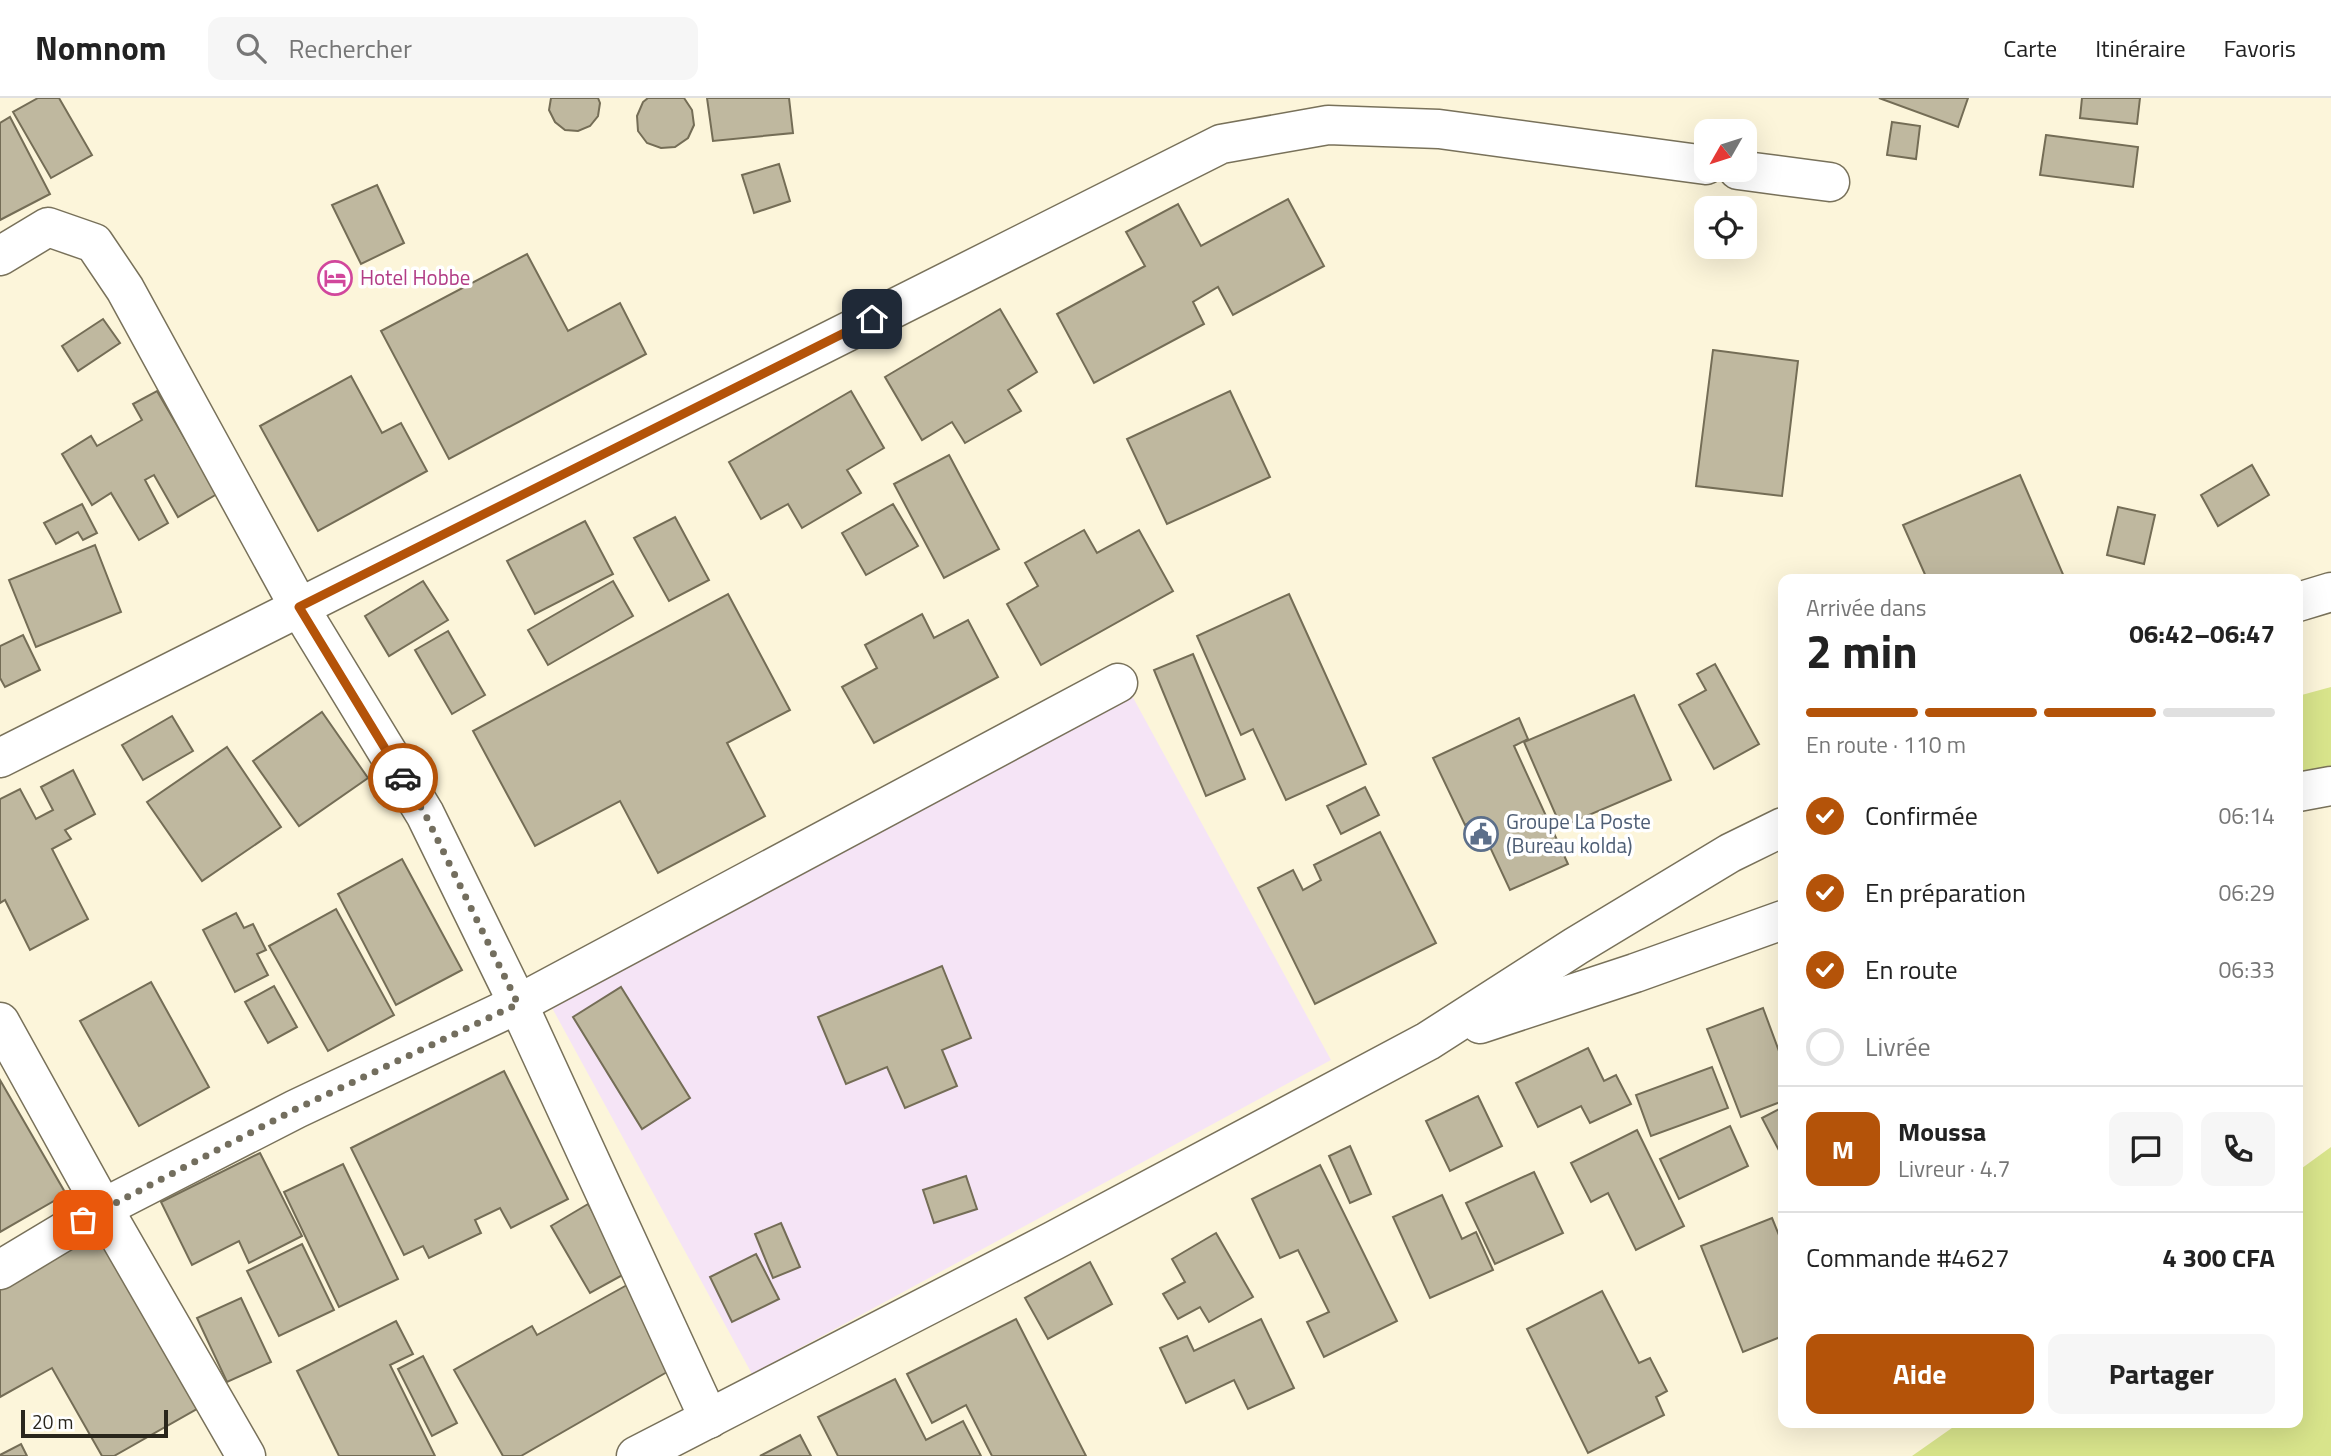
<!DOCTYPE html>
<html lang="fr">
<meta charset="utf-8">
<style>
:root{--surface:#fff;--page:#f6f6f6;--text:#222;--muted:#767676;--line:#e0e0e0;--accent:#b45309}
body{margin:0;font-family:"Titillium Web",sans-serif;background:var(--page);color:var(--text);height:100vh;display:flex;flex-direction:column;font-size:26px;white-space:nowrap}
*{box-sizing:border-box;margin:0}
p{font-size:23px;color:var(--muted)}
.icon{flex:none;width:38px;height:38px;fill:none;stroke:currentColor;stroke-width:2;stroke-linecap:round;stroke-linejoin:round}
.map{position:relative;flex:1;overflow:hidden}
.details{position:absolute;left:1778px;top:476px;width:525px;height:854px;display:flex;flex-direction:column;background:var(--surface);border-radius:14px;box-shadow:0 7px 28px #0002}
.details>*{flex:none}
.needle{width:46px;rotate:231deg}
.fabs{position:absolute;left:1694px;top:21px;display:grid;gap:14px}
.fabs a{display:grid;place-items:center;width:63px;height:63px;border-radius:14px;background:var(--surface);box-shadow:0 7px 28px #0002;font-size:35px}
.scale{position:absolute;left:21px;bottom:18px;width:147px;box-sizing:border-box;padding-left:7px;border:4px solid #29261c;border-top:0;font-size:19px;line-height:24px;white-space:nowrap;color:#29261c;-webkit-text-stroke:5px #fff;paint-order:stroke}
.pin{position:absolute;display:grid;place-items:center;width:60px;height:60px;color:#fff;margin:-30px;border-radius:14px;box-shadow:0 4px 10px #0006}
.courier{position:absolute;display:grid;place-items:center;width:70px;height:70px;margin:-35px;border:5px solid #b45309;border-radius:50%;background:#fff;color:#222;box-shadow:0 2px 9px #0007}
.head em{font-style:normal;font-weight:700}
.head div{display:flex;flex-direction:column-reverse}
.head{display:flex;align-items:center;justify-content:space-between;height:119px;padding:0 28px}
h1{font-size:46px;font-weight:700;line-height:52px}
.bar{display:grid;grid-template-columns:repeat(4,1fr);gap:10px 7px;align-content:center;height:84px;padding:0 28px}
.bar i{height:9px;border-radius:5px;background:var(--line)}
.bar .on{background:var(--accent)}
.bar p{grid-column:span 4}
.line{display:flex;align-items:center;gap:18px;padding:0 28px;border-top:2px solid var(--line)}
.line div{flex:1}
.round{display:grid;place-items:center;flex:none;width:74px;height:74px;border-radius:14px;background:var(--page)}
ol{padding:0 28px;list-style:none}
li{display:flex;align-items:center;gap:21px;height:77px}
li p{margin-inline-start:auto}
li .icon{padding:7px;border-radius:50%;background:var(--accent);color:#fff;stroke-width:4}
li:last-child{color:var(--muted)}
li i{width:38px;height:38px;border:4px solid var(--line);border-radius:50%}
.cta{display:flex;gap:14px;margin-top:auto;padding:14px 28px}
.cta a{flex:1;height:80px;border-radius:14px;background:var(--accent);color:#fff;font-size:28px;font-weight:700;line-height:80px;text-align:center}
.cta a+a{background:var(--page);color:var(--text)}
header{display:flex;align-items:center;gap:42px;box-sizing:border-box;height:98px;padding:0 35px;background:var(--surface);border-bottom:2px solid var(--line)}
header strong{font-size:33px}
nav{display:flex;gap:38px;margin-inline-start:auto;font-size:24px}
.search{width:490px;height:63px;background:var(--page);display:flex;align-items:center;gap:18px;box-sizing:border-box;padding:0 24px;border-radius:14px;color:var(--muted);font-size:26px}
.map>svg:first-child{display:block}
.commercial{fill:#f5e4f6}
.green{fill:#d8e48b}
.building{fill:#bfb89f;stroke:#746d56;stroke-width:2}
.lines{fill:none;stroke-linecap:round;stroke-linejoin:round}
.minor-casing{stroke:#78715a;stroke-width:41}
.major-casing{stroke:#78715a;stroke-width:41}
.minor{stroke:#fff;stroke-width:38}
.major{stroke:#fff;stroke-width:38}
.done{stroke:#736e5e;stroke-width:7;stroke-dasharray:0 12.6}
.route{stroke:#b45309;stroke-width:9}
.labels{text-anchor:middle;stroke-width:7;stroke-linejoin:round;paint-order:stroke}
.hotel-label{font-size:21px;fill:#b23c85;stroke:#fff;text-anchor:start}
.service-label{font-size:21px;fill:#4e5e75;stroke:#fff;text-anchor:start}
</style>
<header>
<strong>Nomnom</strong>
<div class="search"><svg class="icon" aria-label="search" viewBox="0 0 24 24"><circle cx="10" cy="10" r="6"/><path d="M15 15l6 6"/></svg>Rechercher</div>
<nav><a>Carte</a><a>Itinéraire</a><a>Favoris</a></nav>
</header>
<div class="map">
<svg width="2331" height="1358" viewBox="0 0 2331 1358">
<rect width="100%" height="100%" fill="#fcf5da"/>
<path class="commercial" d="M 1130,594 L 1331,962 L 752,1276 L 551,908 Z"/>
<g class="green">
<path d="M 2331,589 L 2331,668 L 2298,675 L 2298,598 Z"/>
<path d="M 2331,1049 L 2331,1358 L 1912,1358 L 1959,1325 L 2298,1325 L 2298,1073 Z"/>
</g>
<g class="building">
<path d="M 38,0 L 59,0 L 92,57 L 51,80 L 13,14 Z"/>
<path d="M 551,0 L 598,0 L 600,5 L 598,18 L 590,28 L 578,33 L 565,32 L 555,24 L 549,12 Z"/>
<path d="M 648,0 L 684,0 L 692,12 L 694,27 L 688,40 L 675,49 L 661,50 L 647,45 L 638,33 L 637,18 L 643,4 Z"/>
<path d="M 707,0 L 789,0 L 793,35 L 713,43 Z"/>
<path d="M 1879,0 L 1968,0 L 1958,29 Z"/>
<path d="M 2082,0 L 2140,0 L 2137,26 L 2080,20 Z"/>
<path d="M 10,19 L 50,96 L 0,122 L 0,25 Z"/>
<path d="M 1892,24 L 1920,28 L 1916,61 L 1887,57 Z"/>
<path d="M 2046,37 L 2138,49 L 2133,89 L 2040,77 Z"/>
<path d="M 779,66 L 790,103 L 754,115 L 742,77 Z"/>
<path d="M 377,87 L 404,145 L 361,166 L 332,107 Z"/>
<path d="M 1288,101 L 1324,168 L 1233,217 L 1218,189 L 1193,204 L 1204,226 L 1094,285 L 1057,216 L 1145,168 L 1126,134 L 1178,106 L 1201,148 Z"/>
<path d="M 527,156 L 568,233 L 620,205 L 646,256 L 449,361 L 381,233 Z"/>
<path d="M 1000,211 L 1037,274 L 1008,292 L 1021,313 L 965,345 L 952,324 L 922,342 L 885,279 Z"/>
<path d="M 103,221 L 120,245 L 78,273 L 62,248 Z"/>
<path d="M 1713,252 L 1798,263 L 1782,398 L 1696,388 Z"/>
<path d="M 351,278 L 382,335 L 401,325 L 427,373 L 318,433 L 260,328 Z"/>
<path d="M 157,293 L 217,396 L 178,419 L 154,377 L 145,382 L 168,425 L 139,442 L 111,395 L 92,407 L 62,356 L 91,338 L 97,348 L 142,322 L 133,306 Z"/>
<path d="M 851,293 L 884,350 L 847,372 L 861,395 L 802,430 L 788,406 L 761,421 L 729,364 Z"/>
<path d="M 1230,293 L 1270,379 L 1167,426 L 1127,341 Z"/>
<path d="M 949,357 L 999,451 L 944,480 L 894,386 Z"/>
<path d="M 2252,367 L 2269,397 L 2218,428 L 2201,397 Z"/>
<path d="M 2020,377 L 2065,481 L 1927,481 L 1903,427 Z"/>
<path d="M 82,406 L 97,435 L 83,442 L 78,434 L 56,446 L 44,425 Z"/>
<path d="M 893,406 L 918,448 L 866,477 L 842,435 Z"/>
<path d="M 2118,409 L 2155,417 L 2144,466 L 2107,457 Z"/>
<path d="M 675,419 L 709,482 L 669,503 L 634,440 Z"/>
<path d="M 585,423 L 613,476 L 535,516 L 507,463 Z"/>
<path d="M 1084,432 L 1097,455 L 1139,432 L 1173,493 L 1041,567 L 1007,506 L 1038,488 L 1025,465 Z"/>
<path d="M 95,447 L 121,514 L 36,549 L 9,482 Z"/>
<path d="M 423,483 L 448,522 L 389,558 L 365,518 Z"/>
<path d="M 613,483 L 633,518 L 548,567 L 528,532 Z"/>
<path d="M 728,496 L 790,612 L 727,645 L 765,718 L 658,775 L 620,703 L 535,748 L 473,633 Z"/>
<path d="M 1289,496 L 1366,666 L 1286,702 L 1253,631 L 1241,637 L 1197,538 Z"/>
<path d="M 922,516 L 934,540 L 968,522 L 998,579 L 874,645 L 842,589 L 877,570 L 865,547 Z"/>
<path d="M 448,533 L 485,597 L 452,616 L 415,552 Z"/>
<path d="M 23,537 L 40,572 L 5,589 L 0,580 L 0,548 Z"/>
<path d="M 1193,556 L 1245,681 L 1206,698 L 1154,572 Z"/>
<path d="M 1715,566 L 1759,646 L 1714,671 L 1679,607 L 1706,592 L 1697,576 Z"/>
<path d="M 1634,597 L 1671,682 L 1561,729 L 1524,644 Z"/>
<path d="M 322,614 L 368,680 L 299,728 L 253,663 Z"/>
<path d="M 172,618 L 193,653 L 143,682 L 122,647 Z"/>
<path d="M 1519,620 L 1528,641 L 1514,648 L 1568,766 L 1510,792 L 1477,721 L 1465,727 L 1433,660 Z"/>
<path d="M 227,649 L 281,729 L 202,783 L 147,704 Z"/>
<path d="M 73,672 L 95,716 L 65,732 L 71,741 L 52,751 L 88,821 L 30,852 L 5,802 L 0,805 L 0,701 L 20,691 L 36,721 L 53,712 L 41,689 Z"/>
<path d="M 1365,689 L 1379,717 L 1341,736 L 1327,708 Z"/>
<path d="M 1380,734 L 1436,845 L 1315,906 L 1258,790 L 1293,772 L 1303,792 L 1321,782 L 1314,767 Z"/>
<path d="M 402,761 L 462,872 L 396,907 L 338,796 Z"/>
<path d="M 336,811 L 394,917 L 328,953 L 269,848 Z"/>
<path d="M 236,815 L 244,830 L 253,826 L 266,852 L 257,856 L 268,877 L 235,894 L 203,832 Z"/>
<path d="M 942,868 L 971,940 L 942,952 L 957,988 L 905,1010 L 887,969 L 846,986 L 818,919 Z"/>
<path d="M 151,884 L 209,989 L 139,1028 L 80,923 Z"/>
<path d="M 274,888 L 297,929 L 268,945 L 245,904 Z"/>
<path d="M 621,889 L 690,1000 L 642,1031 L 573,919 Z"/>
<path d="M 1763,910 L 1783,964 L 1783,1003 L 1741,1019 L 1707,931 Z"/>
<path d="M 1588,950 L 1604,983 L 1616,977 L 1631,1006 L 1590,1025 L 1581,1008 L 1538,1029 L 1516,985 Z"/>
<path d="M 1712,969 L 1728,1010 L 1651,1038 L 1636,997 Z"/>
<path d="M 504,973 L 568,1101 L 511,1130 L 500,1110 L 475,1122 L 481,1135 L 429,1160 L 423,1148 L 404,1157 L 351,1050 Z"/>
<path d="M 0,982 L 66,1096 L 0,1134 Z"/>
<path d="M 1478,998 L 1502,1048 L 1450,1073 L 1426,1023 Z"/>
<path d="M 1783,1009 L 1783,1060 L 1762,1020 Z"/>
<path d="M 1730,1028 L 1748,1068 L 1679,1101 L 1660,1061 Z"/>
<path d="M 1637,1032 L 1684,1128 L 1636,1152 L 1608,1095 L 1591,1104 L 1571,1065 Z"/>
<path d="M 1350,1048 L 1371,1096 L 1350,1105 L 1329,1058 Z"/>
<path d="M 260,1055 L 302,1138 L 249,1165 L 239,1143 L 192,1167 L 161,1104 Z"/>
<path d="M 343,1066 L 398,1181 L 339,1209 L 284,1094 Z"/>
<path d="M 1320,1067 L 1397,1223 L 1324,1259 L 1307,1224 L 1329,1214 L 1298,1152 L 1280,1160 L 1252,1101 Z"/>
<path d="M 1534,1074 L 1563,1135 L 1495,1166 L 1466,1105 Z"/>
<path d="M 966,1078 L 977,1111 L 934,1125 L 923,1092 Z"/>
<path d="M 1442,1097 L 1462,1141 L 1476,1134 L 1493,1172 L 1430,1200 L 1393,1119 Z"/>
<path d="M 588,1106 L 628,1174 L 590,1195 L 551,1128 Z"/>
<path d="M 1772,1120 L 1783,1147 L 1783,1238 L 1743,1254 L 1701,1148 Z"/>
<path d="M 781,1125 L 800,1169 L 773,1180 L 755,1136 Z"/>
<path d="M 100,1126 L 202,1308 L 114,1358 L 102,1358 L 52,1270 L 0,1299 L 0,1183 Z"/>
<path d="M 1216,1135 L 1253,1199 L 1209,1224 L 1200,1209 L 1178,1221 L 1163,1196 L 1185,1184 L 1172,1161 Z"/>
<path d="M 302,1146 L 334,1212 L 279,1238 L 247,1173 Z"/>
<path d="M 756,1156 L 779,1201 L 732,1224 L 710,1179 Z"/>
<path d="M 1090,1164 L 1112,1206 L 1048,1241 L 1025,1200 Z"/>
<path d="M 627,1187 L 674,1270 L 521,1358 L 503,1358 L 454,1272 L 532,1228 L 537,1237 Z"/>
<path d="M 1602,1193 L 1639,1265 L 1650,1260 L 1667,1293 L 1656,1299 L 1664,1317 L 1588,1355 L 1527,1231 Z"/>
<path d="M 241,1200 L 271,1264 L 227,1284 L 197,1220 Z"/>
<path d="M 1016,1221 L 1086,1358 L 992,1358 L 966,1307 L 932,1325 L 907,1276 Z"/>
<path d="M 1261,1221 L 1294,1290 L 1248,1311 L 1234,1282 L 1186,1305 L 1160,1250 L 1187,1238 L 1194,1253 Z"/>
<path d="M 396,1223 L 413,1256 L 390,1267 L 435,1358 L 339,1358 L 297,1273 Z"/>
<path d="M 423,1258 L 457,1325 L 432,1338 L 398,1271 Z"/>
<path d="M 895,1281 L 926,1342 L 963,1323 L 981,1358 L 838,1358 L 818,1319 Z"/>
<path d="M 800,1337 L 811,1358 L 760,1358 Z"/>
<path d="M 21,1346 L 27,1358 L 0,1358 L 0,1357 Z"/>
</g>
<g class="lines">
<g class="minor-casing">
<g id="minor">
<path d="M 1738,72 L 1830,84"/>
<path d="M 0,158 L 48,129 L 94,145 L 125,191 L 299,509 L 425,716 L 518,906 L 709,1321"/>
<path d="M 0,660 L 1221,46 L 1328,27 L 1439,31 L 1706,67"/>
<path d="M 0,924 L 103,1110 L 246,1358"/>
<path d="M 0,1172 L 103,1110 L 296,1011 L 518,906 L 1118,585"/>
</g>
</g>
<g class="major-casing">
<g id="major">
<path d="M 2298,504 L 2331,494"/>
<path d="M 2298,694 L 2331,688"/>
<path d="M 1480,926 L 1635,875 L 1783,822"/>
<path d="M 636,1358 L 1053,1143 L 1428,943 L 1576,848 L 1730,755 L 1783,729"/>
</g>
</g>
<use href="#minor" class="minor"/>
<use href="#major" class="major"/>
</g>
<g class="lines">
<path class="done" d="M 83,1122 L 296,1011 L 518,906 L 425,716 L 403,680"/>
<path class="route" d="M 403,680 L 299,509 L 872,221"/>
</g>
<defs>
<g id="hotel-ring" transform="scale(1.75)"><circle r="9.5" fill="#fff" stroke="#d1479c" stroke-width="1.5"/><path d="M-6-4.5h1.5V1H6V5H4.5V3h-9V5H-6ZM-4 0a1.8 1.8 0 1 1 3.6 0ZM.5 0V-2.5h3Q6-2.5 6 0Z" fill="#d1479c"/></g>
<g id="civic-ring" transform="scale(1.75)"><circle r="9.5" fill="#fff" stroke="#5c6f8a" stroke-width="1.5"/><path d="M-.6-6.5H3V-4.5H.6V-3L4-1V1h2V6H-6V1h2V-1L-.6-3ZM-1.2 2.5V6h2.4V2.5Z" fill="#5c6f8a"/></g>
</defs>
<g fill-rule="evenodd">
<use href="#hotel-ring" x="335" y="180"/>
<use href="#civic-ring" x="1481" y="736"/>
</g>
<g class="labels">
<g class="hotel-label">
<text x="360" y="187">Hotel Hobbe</text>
</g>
<g class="service-label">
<text x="1506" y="731">Groupe La Poste<tspan x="1506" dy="24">(Bureau kolda)</tspan></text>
</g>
</g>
</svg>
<div class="fabs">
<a><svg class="needle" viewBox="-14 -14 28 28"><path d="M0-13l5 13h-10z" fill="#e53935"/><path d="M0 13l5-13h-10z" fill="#767676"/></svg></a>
<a><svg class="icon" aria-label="locate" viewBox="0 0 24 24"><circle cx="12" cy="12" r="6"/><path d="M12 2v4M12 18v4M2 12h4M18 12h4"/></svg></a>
</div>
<div class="scale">20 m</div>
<div class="pin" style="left:83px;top:1122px;background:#ea580c"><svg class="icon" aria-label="bag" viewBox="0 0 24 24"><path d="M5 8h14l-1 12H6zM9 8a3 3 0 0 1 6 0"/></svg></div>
<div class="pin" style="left:872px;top:221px;background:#1f2937"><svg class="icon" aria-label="home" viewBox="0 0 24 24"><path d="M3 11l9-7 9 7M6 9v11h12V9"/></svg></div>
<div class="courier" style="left:403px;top:680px"><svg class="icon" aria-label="car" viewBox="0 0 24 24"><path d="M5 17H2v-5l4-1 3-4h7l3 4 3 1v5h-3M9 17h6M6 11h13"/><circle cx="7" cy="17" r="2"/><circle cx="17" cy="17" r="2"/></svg></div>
<section class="details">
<div class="head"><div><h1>2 min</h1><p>Arrivée dans</p></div><em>06:42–06:47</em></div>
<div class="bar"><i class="on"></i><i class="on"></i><i class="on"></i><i></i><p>En route · 110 m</p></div>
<ol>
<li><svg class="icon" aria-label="check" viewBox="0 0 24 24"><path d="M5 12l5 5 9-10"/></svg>Confirmée<p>06:14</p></li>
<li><svg class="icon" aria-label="check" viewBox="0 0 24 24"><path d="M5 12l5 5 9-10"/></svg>En préparation<p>06:29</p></li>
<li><svg class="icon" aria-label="check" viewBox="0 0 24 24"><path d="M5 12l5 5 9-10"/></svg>En route<p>06:33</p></li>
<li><i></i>Livrée</li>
</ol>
<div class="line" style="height:126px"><b class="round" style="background:var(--accent);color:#fff">M</b><div><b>Moussa</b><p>Livreur · 4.7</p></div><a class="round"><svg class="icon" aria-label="chat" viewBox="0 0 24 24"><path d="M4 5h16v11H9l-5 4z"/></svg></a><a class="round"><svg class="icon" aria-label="phone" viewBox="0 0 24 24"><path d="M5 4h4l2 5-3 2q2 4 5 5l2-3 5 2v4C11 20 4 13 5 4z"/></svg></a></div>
<div class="line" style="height:91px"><div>Commande #4627</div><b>4 300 CFA</b></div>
<div class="cta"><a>Aide</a><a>Partager</a></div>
</section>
</div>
